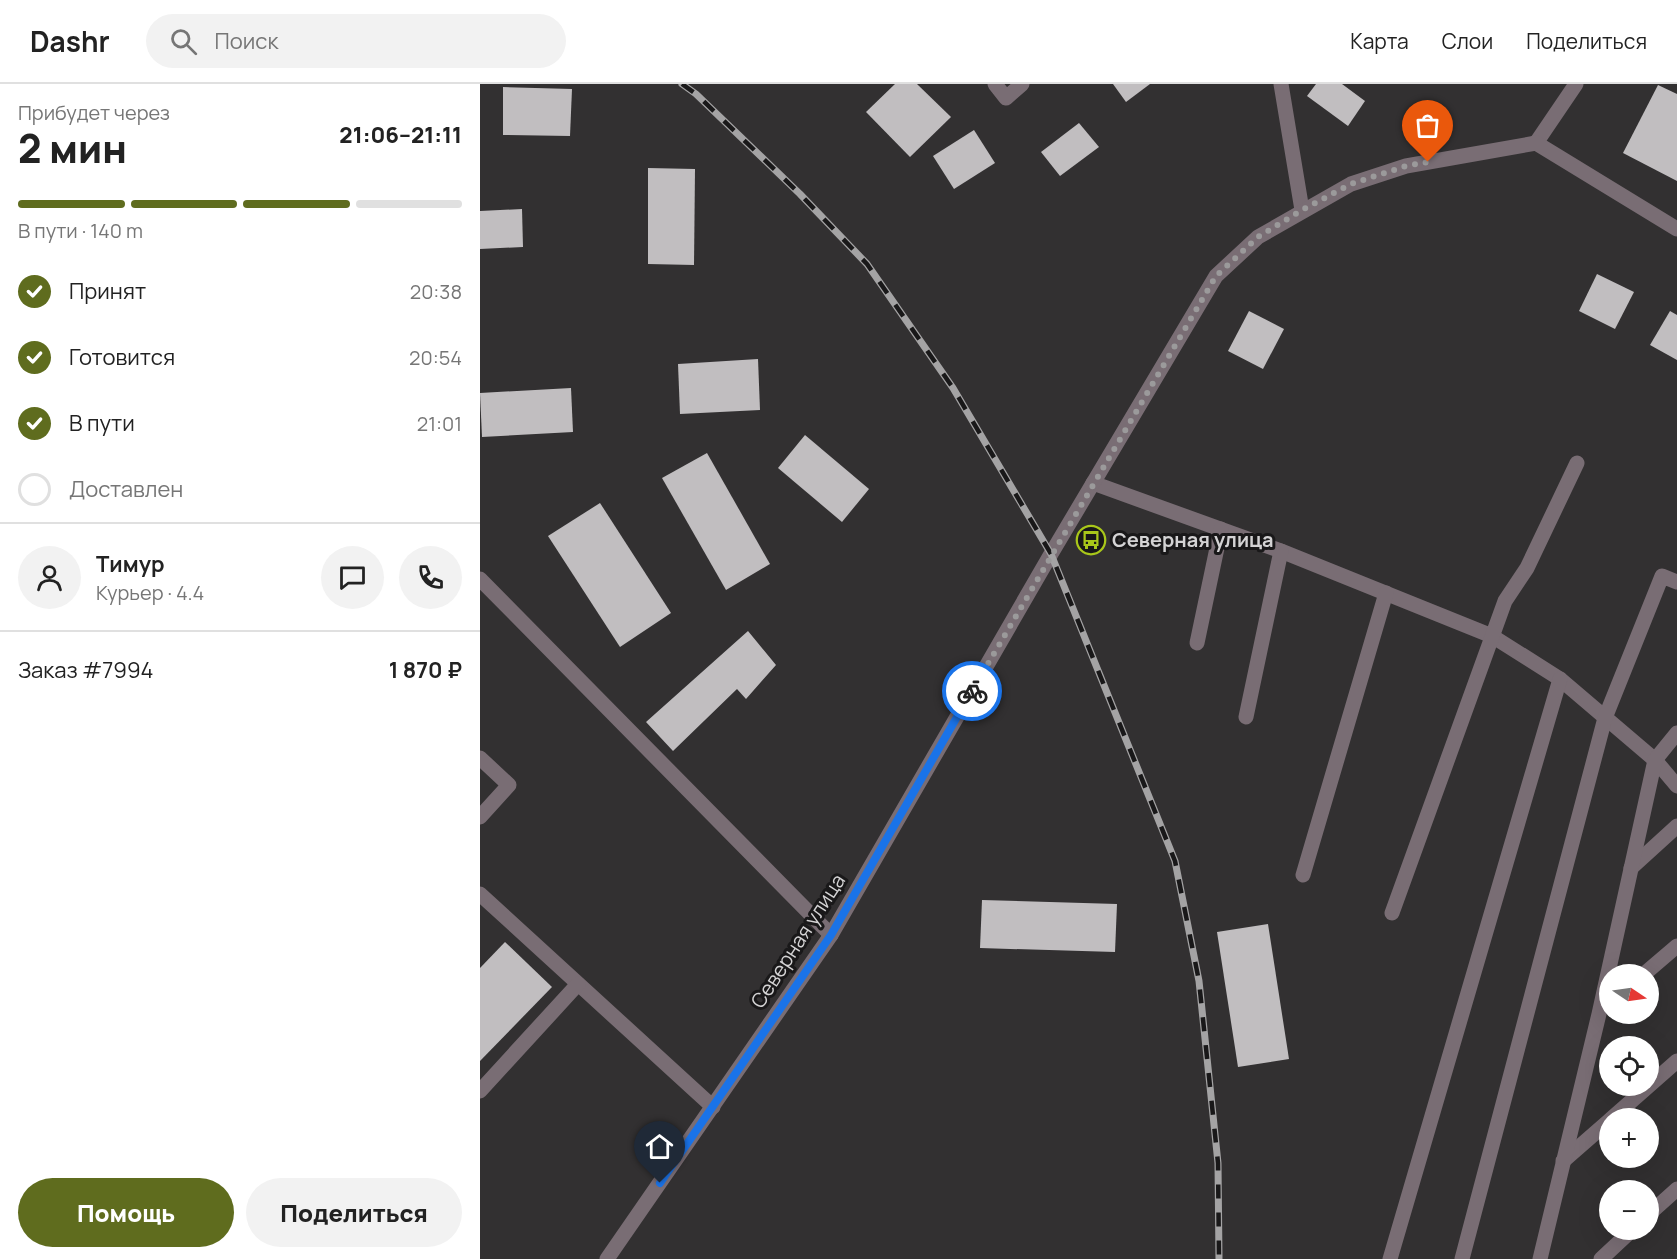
<!DOCTYPE html>
<html lang="ru">
<meta charset="utf-8">
<style>
:root{--surface:#fff;--page:#f2f2f2;--text:#222;--muted:#767676;--line:#e0e0e0;--accent:#5f6c1e}
body{margin:0;font-family:Manrope,sans-serif;background:var(--page);color:var(--text);height:100vh;display:flex;flex-direction:column;font-size:22px;white-space:nowrap}
*{box-sizing:border-box;margin:0}
p{font-size:20px;color:var(--muted)}
.icon{flex:none;width:33px;height:33px;fill:none;stroke:currentColor;stroke-width:2;stroke-linecap:round;stroke-linejoin:round}
.map{position:relative;flex:1;overflow:hidden}
.drawer{display:flex;flex-direction:column;background:var(--surface);width:480px}
.drawer>*{flex:none}
.needle{width:39px;rotate:103deg}
.fabs{position:absolute;left:1119px;top:880px;display:grid;gap:12px}
.fabs a{display:grid;place-items:center;width:60px;height:60px;border-radius:50%;background:var(--surface);box-shadow:0 6px 24px #0002;font-size:30px}
.pin{position:absolute;display:grid;place-items:center;width:51px;height:51px;color:#fff;margin:-62px -26px;border-radius:50% 50% 50% 0;rotate:-45deg;box-shadow:0 0 6px #0007}
.pin .icon{rotate:45deg}
.courier{position:absolute;display:grid;place-items:center;width:60px;height:60px;margin:-30px;border:4px solid #1a73e8;border-radius:50%;background:#fff;color:#222;box-shadow:0 2px 8px #0007}
.overview em{font-style:normal;font-weight:800}
.overview div{display:flex;flex-direction:column-reverse}
.overview{display:flex;align-items:center;justify-content:space-between;height:102px;padding:0 18px}
h1{font-size:39px;font-weight:800;line-height:45px}
.bar{display:grid;grid-template-columns:repeat(4,1fr);gap:9px 6px;align-content:center;height:72px;padding:0 18px}
.bar i{height:8px;border-radius:4px;background:var(--line)}
.bar .current{background:var(--accent)}
.bar p{grid-column:span 4}
.line{display:flex;align-items:center;gap:15px;padding:0 18px;border-top:2px solid var(--line)}
.line div{flex:1}
.round{display:grid;place-items:center;flex:none;width:63px;height:63px;border-radius:32px;background:var(--page)}
ol{padding:0 18px;list-style:none}
li{display:flex;align-items:center;gap:18px;height:66px}
li p{margin-inline-start:auto}
li .icon{padding:6px;border-radius:50%;background:var(--accent);color:#fff;stroke-width:4}
li:last-child{color:var(--muted)}
li i{width:33px;height:33px;border:3px solid var(--line);border-radius:50%}
.cta{display:flex;gap:12px;margin-top:auto;padding:12px 18px}
.cta a{flex:1;height:69px;border-radius:36px;background:var(--accent);color:#fff;font-size:24px;font-weight:800;line-height:69px;text-align:center}
.cta a+a{background:var(--page);color:var(--text)}
header{display:flex;align-items:center;gap:36px;box-sizing:border-box;height:84px;padding:0 30px;background:var(--surface);border-bottom:2px solid var(--line)}
header strong{font-size:28px}
nav{display:flex;gap:33px;margin-inline-start:auto;font-size:21px}
.search{width:420px;height:54px;background:var(--page);display:flex;align-items:center;gap:15px;box-sizing:border-box;padding:0 21px;border-radius:33px;color:var(--muted);font-size:22px}
main{display:flex;flex:1;min-height:0}
.map>svg:first-child{display:block}
.building{fill:#c1bec0}
.lines{fill:none;stroke-linecap:round;stroke-linejoin:round}
.minor{stroke:#796d74;stroke-width:15}
.rail-casing{stroke:#a4a3a4;stroke-width:7}
.rail{stroke:#191819;stroke-width:4.5;stroke-dasharray:14;stroke-linecap:butt}
.done{stroke:#9b9a9b;stroke-width:6;stroke-dasharray:0 10.8}
.route{stroke:#1a73e8;stroke-width:8}
.labels{text-anchor:middle;stroke-width:6;stroke-linejoin:round;paint-order:stroke}
.poi-label{font-size:20px;font-weight:bold;fill:#d4d3d4;stroke:#191819;text-anchor:start}
.street-label{font-size:20px;fill:#d4d3d4;stroke:#191819}
</style>
<header>
<strong>Dashr</strong>
<div class="search"><svg class="icon" aria-label="search" viewBox="0 0 24 24"><circle cx="10" cy="10" r="6"/><path d="M15 15l6 6"/></svg>Поиск</div>
<nav><a>Карта</a><a>Слои</a><a>Поделиться</a></nav>
</header>
<main>
<section class="drawer">
<div class="overview"><div><h1>2 мин</h1><p>Прибудет через</p></div><em>21:06–21:11</em></div>
<div class="bar"><i class="current"></i><i class="current"></i><i class="current"></i><i></i><p>В пути · 140 m</p></div>
<ol>
<li><svg class="icon" aria-label="check" viewBox="0 0 24 24"><path d="M5 12l5 5 9-10"/></svg>Принят<p>20:38</p></li>
<li><svg class="icon" aria-label="check" viewBox="0 0 24 24"><path d="M5 12l5 5 9-10"/></svg>Готовится<p>20:54</p></li>
<li><svg class="icon" aria-label="check" viewBox="0 0 24 24"><path d="M5 12l5 5 9-10"/></svg>В пути<p>21:01</p></li>
<li><i></i>Доставлен</li>
</ol>
<div class="line" style="height:108px"><a class="round"><svg class="icon" aria-label="person" viewBox="0 0 24 24"><circle cx="12" cy="8" r="4"/><path d="M4 21q1-7 8-7t8 7"/></svg></a><div><b>Тимур</b><p>Курьер · 4.4</p></div><a class="round"><svg class="icon" aria-label="chat" viewBox="0 0 24 24"><path d="M4 5h16v11H9l-5 4z"/></svg></a><a class="round"><svg class="icon" aria-label="phone" viewBox="0 0 24 24"><path d="M5 4h4l2 5-3 2q2 4 5 5l2-3 5 2v4C11 20 4 13 5 4z"/></svg></a></div>
<div class="line" style="height:78px"><div>Заказ #7994</div><b>1 870 ₽</b></div>
<div class="cta"><a>Помощь</a><a>Поделиться</a></div>
</section>
<div class="map">
<svg width="1197" height="1175" viewBox="0 0 1197 1175">
<rect width="100%" height="100%" fill="#323031"/>
<g class="building">
<path d="M 415,0 L 437,0 L 471,33 L 430,73 L 386,28 Z"/>
<path d="M 633,0 L 670,0 L 646,18 Z"/>
<path d="M 836,0 L 862,0 L 885,17 L 868,42 L 827,12 Z"/>
<path d="M 1178,1 L 1197,10 L 1197,97 L 1143,69 Z"/>
<path d="M 23,3 L 92,5 L 90,52 L 23,51 Z"/>
<path d="M 599,39 L 619,63 L 580,92 L 561,68 Z"/>
<path d="M 494,46 L 515,79 L 474,105 L 453,72 Z"/>
<path d="M 168,84 L 215,85 L 214,181 L 168,180 Z"/>
<path d="M 42,125 L 43,163 L 0,165 L 0,127 Z"/>
<path d="M 1117,190 L 1154,208 L 1135,245 L 1099,227 Z"/>
<path d="M 769,227 L 804,245 L 783,285 L 748,267 Z"/>
<path d="M 1190,227 L 1197,231 L 1197,276 L 1170,261 Z"/>
<path d="M 278,275 L 280,326 L 200,330 L 198,280 Z"/>
<path d="M 91,304 L 93,348 L 2,353 L 0,309 Z"/>
<path d="M 325,351 L 389,405 L 362,438 L 298,384 Z"/>
<path d="M 227,369 L 290,480 L 246,506 L 182,394 Z"/>
<path d="M 120,419 L 191,529 L 140,563 L 68,452 Z"/>
<path d="M 268,547 L 296,581 L 266,615 L 257,605 L 193,667 L 166,638 Z"/>
<path d="M 502,816 L 637,820 L 635,868 L 500,864 Z"/>
<path d="M 788,840 L 809,975 L 758,983 L 737,848 Z"/>
<path d="M 25,858 L 72,903 L 0,977 L 0,884 Z"/>
</g>
<g class="lines">
<g class="minor">
<path d="M 515,0 L 526,14 L 542,0"/>
<path d="M 801,0 L 822,126"/>
<path d="M 1056,59 L 1096,0"/>
<path d="M 613,399 L 801,467 L 1012,552 L 1080,595 L 1175,676 L 1197,702"/>
<path d="M 0,495 L 351,851"/>
<path d="M 717,559 L 741,445"/>
<path d="M 766,633 L 801,467"/>
<path d="M 0,674 L 29,701 L 0,733"/>
<path d="M 1151,784 L 1197,742"/>
<path d="M 823,791 L 906,509"/>
<path d="M 0,810 L 233,1023"/>
<path d="M 912,829 L 1025,517 L 1047,484 L 1097,379"/>
<path d="M 1163,891 L 1197,862"/>
<path d="M 0,1007 L 98,900"/>
<path d="M 1131,1035 L 1197,977"/>
<path d="M 1083,1077 L 1130,1036"/>
<path d="M 1168,1131 L 1197,1105"/>
<path d="M 127,1175 L 351,851 L 571,470 L 736,192 L 778,153 L 871,100 L 926,82 L 1056,59 L 1197,145"/>
<path d="M 910,1175 L 1080,595"/>
<path d="M 982,1175 L 1125,634 L 1182,492 L 1197,498"/>
<path d="M 1060,1175 L 1119,930 L 1175,676 L 1197,649"/>
<path d="M 1121,1175 L 1152,1146"/>
</g>
<g class="rail-casing">
<path id="rail" d="M 202,0 L 216,10 L 320,110 L 387,180 L 473,304 L 571,470 L 695,777 L 719,897 L 738,1079 L 739,1175"/>
</g>
<use href="#rail" class="rail"/>
</g>
<g class="lines">
<path class="done" d="M 492,607 L 736,192 L 778,153 L 822,126 L 871,100 L 926,82 L 948,78"/>
<path class="route" d="M 180,1099 L 351,851 L 492,607"/>
</g>
<defs>
<g id="bus-ring" transform="scale(1.5)"><circle r="9.5" fill="#191819" stroke="#a9c71a" stroke-width="1.5"/><path d="M-5-6H5V4H4V6H2V4H-2V6H-4V4H-5ZM-3.5-4V0h7V-4ZM-3.5 1.2v1.5H-2V1.2ZM2 1.2v1.5H3.5V1.2Z" fill="#a9c71a"/></g>
</defs>
<g fill-rule="evenodd">
<use href="#bus-ring" x="611" y="456"/>
</g>
<g class="labels">
<g class="poi-label">
<text x="632" y="463">Северная улица</text>
</g>
<g class="street-label">
<text transform="translate(318 857) rotate(-57)" y="7">Северная улица</text>
</g>
</g>
</svg>
<div class="fabs">
<a><svg class="needle" viewBox="-14 -14 28 28"><path d="M0-13l5 13h-10z" fill="#e53935"/><path d="M0 13l5-13h-10z" fill="#767676"/></svg></a>
<a><svg class="icon" aria-label="locate" viewBox="0 0 24 24"><circle cx="12" cy="12" r="6"/><path d="M12 2v4M12 18v4M2 12h4M18 12h4"/></svg></a>
<a>+</a>
<a>−</a>
</div>
<div class="pin" style="left:948px;top:78px;background:#ea580c"><svg class="icon" aria-label="bag" viewBox="0 0 24 24"><path d="M5 8h14l-1 12H6zM9 8a3 3 0 0 1 6 0"/></svg></div>
<div class="pin" style="left:180px;top:1099px;background:#1f2937"><svg class="icon" aria-label="home" viewBox="0 0 24 24"><path d="M3 11l9-7 9 7M6 9v11h12V9"/></svg></div>
<div class="courier" style="left:492px;top:607px"><svg class="icon" aria-label="bike" viewBox="0 0 24 24"><circle cx="6" cy="16" r="4"/><circle cx="18" cy="16" r="4"/><path d="M6 16l4-8h5l3 8M10 8l3 8H6M13 5h3"/></svg></div>
</div>
</main>
